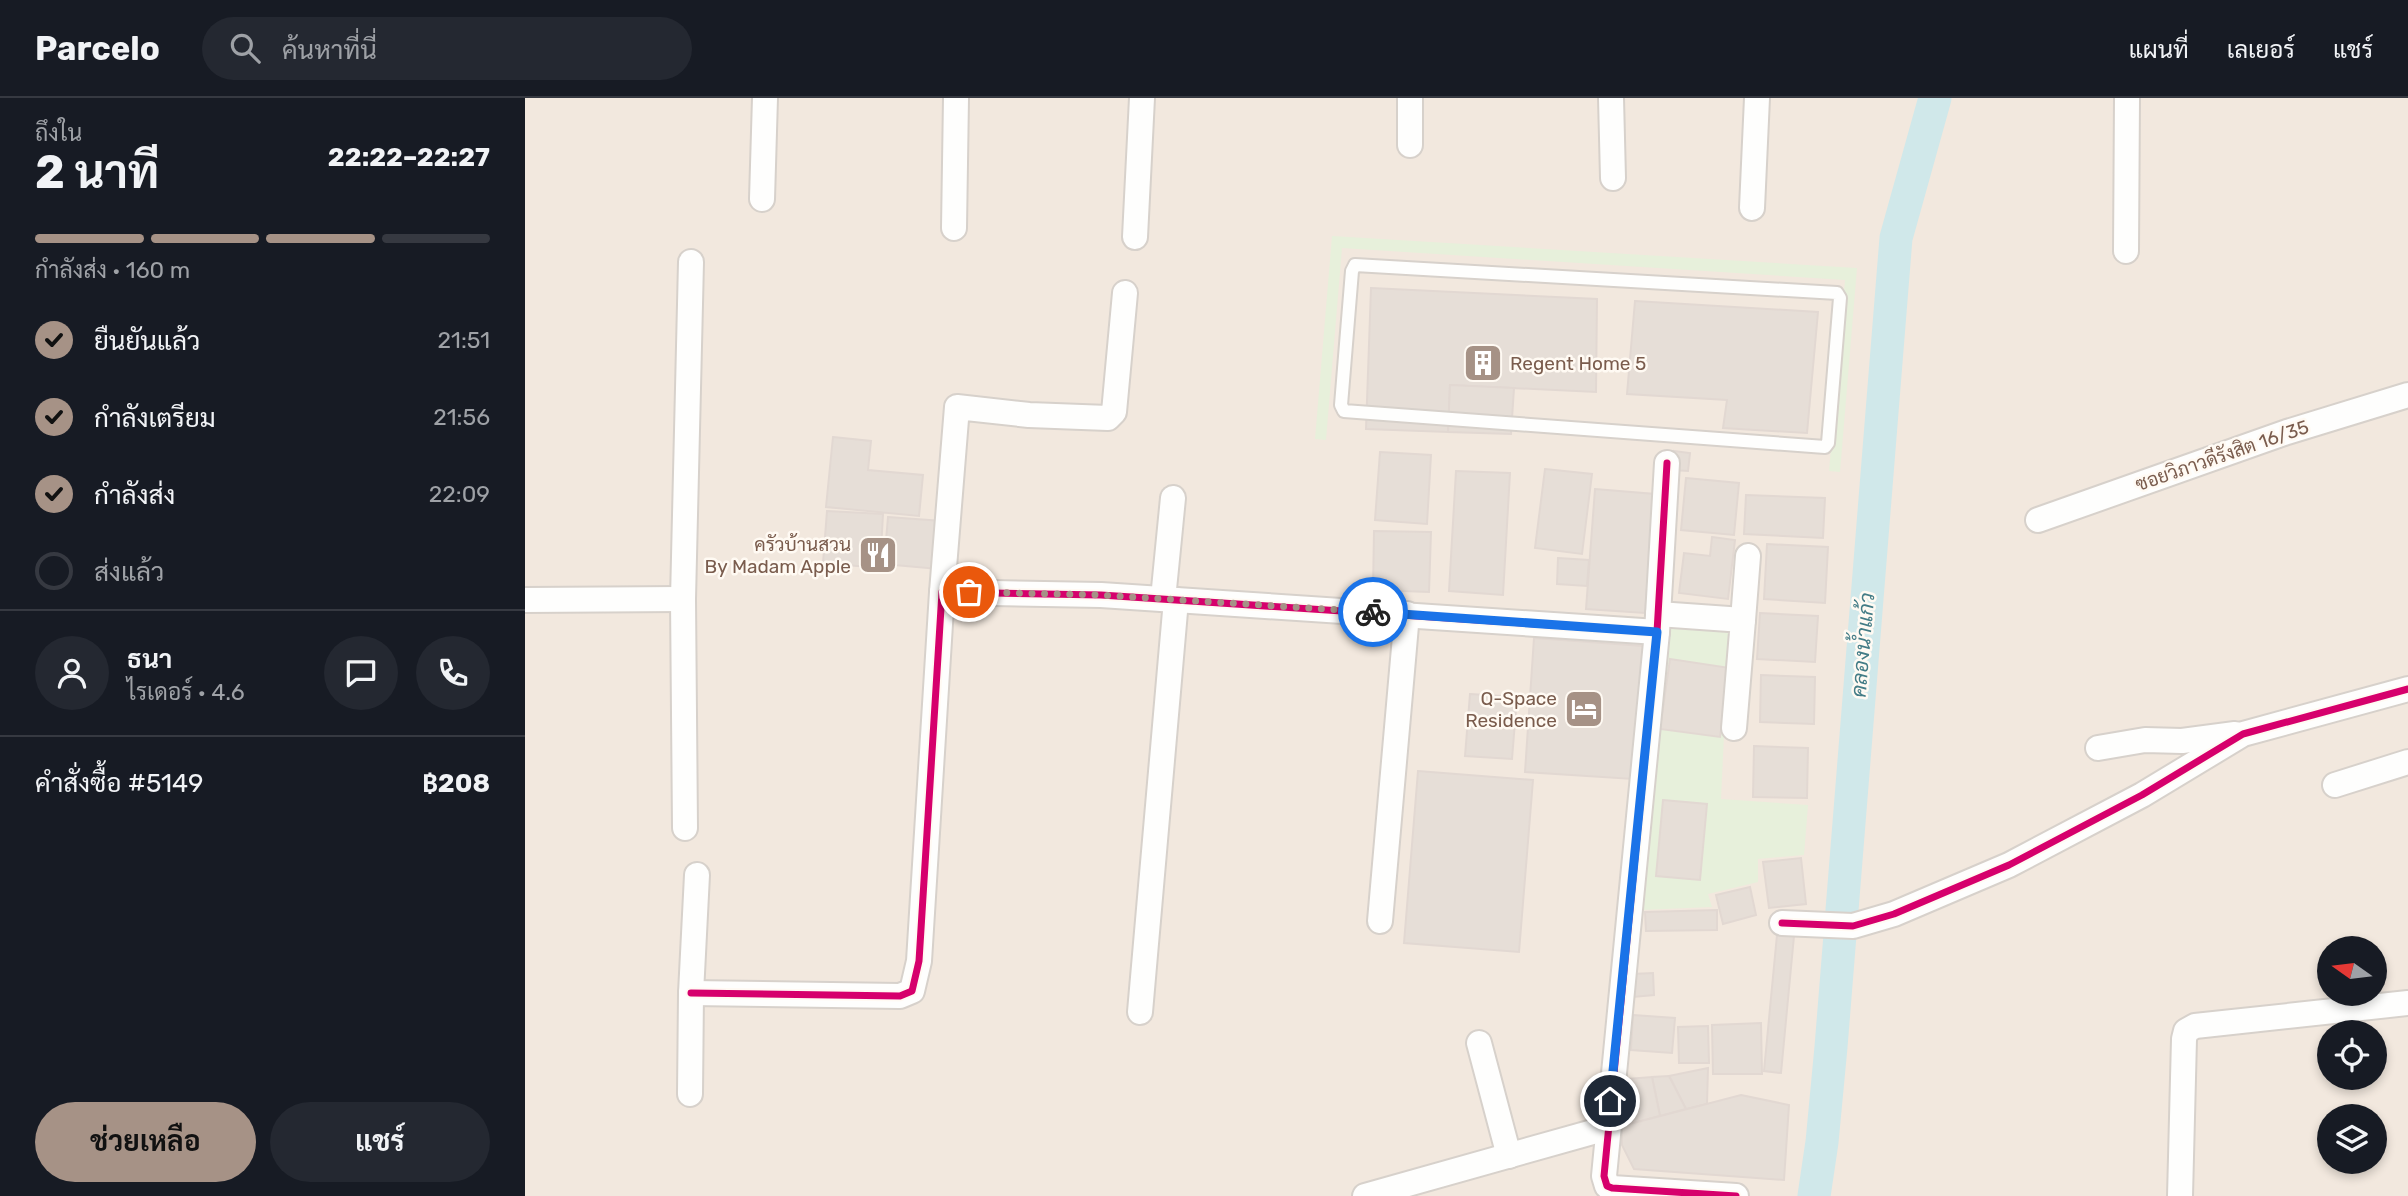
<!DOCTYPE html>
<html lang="th">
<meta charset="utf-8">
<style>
:root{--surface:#171b24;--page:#242831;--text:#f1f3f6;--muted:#9ea1a6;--line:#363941;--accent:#a69286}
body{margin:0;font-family:Rubik,Sarabun,sans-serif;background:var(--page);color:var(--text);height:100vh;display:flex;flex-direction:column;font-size:26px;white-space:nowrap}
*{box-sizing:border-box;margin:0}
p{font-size:23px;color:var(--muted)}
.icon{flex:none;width:38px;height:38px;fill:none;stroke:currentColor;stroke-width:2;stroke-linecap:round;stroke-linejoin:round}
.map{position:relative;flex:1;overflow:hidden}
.details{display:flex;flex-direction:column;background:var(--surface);width:525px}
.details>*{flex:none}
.needle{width:46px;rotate:284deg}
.tools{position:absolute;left:1792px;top:838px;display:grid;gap:14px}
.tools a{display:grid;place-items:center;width:70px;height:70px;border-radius:50%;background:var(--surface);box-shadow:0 4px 10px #0003;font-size:35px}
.pin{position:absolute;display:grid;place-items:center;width:60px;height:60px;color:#fff;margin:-30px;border:4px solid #fff;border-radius:50%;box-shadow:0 2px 7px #0007}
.courier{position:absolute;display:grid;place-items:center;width:70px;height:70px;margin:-35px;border:5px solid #1a73e8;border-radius:50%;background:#fff;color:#222;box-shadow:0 2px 9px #0007}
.summary em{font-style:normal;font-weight:700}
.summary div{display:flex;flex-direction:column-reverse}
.summary{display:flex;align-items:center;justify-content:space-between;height:119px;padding:0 35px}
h1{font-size:46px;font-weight:700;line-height:52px}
.bar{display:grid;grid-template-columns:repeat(4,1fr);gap:10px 7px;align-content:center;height:84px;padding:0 35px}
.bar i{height:9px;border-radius:5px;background:var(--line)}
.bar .active{background:var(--accent)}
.bar p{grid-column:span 4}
.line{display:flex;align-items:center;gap:18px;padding:0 35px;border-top:2px solid var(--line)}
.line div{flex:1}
.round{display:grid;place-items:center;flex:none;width:74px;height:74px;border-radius:37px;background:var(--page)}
ol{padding:0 35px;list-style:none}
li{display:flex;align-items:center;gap:21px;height:77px}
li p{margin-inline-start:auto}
li .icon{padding:7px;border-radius:50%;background:var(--accent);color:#111;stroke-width:4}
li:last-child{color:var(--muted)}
li i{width:38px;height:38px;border:4px solid var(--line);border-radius:50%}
.primary-button{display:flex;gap:14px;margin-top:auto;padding:14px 35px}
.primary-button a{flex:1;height:80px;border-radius:42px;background:var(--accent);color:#111;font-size:28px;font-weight:700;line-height:80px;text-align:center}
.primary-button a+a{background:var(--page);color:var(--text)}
header{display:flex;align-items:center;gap:42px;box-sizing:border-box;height:98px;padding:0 35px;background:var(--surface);border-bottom:2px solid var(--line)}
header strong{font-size:33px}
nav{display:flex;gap:38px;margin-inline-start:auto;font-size:24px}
.search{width:490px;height:63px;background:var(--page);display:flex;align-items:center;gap:18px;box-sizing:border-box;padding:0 24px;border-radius:38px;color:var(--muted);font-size:26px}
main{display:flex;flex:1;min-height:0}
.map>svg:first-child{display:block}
.residential{fill:#f2e8de;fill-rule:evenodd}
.green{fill:#e7f0db}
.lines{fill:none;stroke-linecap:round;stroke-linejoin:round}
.canal{stroke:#d0e8ea;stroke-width:33}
.building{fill:#e6ded7;stroke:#e2d8d2;stroke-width:2}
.lane-casing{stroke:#d7d1cb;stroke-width:16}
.street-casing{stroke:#d7d1cb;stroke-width:28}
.lane{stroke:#fefefd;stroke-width:12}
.street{stroke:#fefefd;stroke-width:24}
.cycleway-casing{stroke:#fffaf3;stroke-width:11}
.cycleway{stroke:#d6006c;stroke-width:7}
.done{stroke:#a69286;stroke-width:7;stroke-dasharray:0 12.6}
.route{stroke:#1a73e8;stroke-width:9}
.labels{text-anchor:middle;stroke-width:5;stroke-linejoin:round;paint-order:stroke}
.poi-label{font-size:19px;fill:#7a5c4d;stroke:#fffaf3;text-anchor:end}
.street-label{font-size:19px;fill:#7a5c4d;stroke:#fffaf3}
.water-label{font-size:21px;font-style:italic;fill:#437c86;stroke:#fffaf3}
</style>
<header>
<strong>Parcelo</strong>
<div class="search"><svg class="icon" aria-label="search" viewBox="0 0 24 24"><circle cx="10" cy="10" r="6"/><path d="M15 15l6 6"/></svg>ค้นหาที่นี่</div>
<nav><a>แผนที่</a><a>เลเยอร์</a><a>แชร์</a></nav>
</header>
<main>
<section class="details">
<div class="summary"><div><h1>2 นาที</h1><p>ถึงใน</p></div><em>22:22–22:27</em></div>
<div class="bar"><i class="active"></i><i class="active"></i><i class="active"></i><i></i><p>กำลังส่ง · 160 m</p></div>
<ol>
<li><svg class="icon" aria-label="check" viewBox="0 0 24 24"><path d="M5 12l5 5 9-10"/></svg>ยืนยันแล้ว<p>21:51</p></li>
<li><svg class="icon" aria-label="check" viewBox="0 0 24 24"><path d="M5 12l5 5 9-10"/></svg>กำลังเตรียม<p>21:56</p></li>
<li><svg class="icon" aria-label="check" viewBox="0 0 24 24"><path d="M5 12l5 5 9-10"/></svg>กำลังส่ง<p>22:09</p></li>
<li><i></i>ส่งแล้ว</li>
</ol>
<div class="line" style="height:126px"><a class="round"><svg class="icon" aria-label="person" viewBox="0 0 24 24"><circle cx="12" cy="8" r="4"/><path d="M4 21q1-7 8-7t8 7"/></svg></a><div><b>ธนา</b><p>ไรเดอร์ · 4.6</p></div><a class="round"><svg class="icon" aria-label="chat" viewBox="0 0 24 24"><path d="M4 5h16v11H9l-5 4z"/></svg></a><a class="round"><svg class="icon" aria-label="phone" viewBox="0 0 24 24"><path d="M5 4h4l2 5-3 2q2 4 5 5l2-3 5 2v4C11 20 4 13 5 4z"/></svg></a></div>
<div class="line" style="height:91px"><div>คำสั่งซื้อ #5149</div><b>฿208</b></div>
<div class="primary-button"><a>ช่วยเหลือ</a><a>แชร์</a></div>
</section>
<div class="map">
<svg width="1883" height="1098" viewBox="0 0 1883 1098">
<rect width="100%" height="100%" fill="#f9f5f0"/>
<path class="residential" d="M 0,0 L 1883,0 L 1883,1098 L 0,1098 ZM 1804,850 L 1850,850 L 1850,896 L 1804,896 ZM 1804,934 L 1850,934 L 1850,980 L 1804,980 ZM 1804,1018 L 1850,1018 L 1850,1064 L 1804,1064 Z"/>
<g class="green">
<path d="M 807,138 L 1332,170 L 1315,374 L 1304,373 L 1320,182 L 817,150 L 801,342 L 790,341 Z"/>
<path d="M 1141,526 L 1204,530 L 1196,701 L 1283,707 L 1279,757 L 1233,761 L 1233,784 L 1183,796 L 1187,809 L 1116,812 Z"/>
</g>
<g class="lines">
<path class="canal" d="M 1289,1098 L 1297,1044 L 1306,949 L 1371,140 L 1410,0"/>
</g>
<g class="building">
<path d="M 846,190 L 1072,201 L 1071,294 L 925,287 L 923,334 L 841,331 Z"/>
<path d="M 1110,203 L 1293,214 L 1282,335 L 1198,330 L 1202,302 L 1102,296 Z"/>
<path d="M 925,287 L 989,290 L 986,336 L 923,334 Z"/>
<path d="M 308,339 L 346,343 L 343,372 L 398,377 L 394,418 L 301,409 Z"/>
<path d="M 1149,353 L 1165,355 L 1163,373 L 1148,372 Z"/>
<path d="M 855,354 L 906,357 L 902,426 L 850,422 Z"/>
<path d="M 1020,371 L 1067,376 L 1057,456 L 1010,450 Z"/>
<path d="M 931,373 L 985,375 L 978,497 L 924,493 Z"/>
<path d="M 1161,380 L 1214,385 L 1209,437 L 1156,432 Z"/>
<path d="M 1070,391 L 1130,396 L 1120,515 L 1061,511 Z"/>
<path d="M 1221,397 L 1300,400 L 1298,440 L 1219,436 Z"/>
<path d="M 302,413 L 358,416 L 355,470 L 298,465 Z"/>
<path d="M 363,419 L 417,423 L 413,471 L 359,466 Z"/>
<path d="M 849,433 L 906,434 L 904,494 L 848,492 Z"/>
<path d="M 1187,439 L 1210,442 L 1203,501 L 1154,495 L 1159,455 L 1185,458 Z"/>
<path d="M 1242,446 L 1303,449 L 1300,505 L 1239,501 Z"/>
<path d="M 1033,460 L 1064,462 L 1062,488 L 1032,486 Z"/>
<path d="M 1235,515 L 1293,518 L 1290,564 L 1232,561 Z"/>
<path d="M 1009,540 L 1118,548 L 1108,681 L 1000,674 Z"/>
<path d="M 1145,561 L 1205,570 L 1195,639 L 1135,631 Z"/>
<path d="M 1236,577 L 1290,579 L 1289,626 L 1235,624 Z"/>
<path d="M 945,596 L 992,599 L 987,661 L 940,658 Z"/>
<path d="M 1229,648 L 1283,650 L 1282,700 L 1228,699 Z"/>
<path d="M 893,673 L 1008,682 L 994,854 L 879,845 Z"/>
<path d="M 1138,702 L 1182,706 L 1175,782 L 1131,778 Z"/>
<path d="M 1276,760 L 1281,806 L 1244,810 L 1238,764 Z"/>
<path d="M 1225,789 L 1231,817 L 1198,826 L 1191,797 Z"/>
<path d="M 1192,812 L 1192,832 L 1121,833 L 1120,814 Z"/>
<path d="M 1252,837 L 1269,838 L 1256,975 L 1239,973 Z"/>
<path d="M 1128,875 L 1129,897 L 1108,899 L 1107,876 Z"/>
<path d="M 1108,917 L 1150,920 L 1147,955 L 1106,952 Z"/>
<path d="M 1236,925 L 1237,976 L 1188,976 L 1187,927 Z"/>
<path d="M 1183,928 L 1184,965 L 1154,965 L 1153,929 Z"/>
<path d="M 1183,970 L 1182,1006 L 1161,1011 L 1144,978 Z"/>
<path d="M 1144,978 L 1161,1011 L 1135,1018 L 1127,979 Z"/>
<path d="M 1127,979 L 1135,1018 L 1097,1028 L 1102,981 Z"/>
<path d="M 1216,997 L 1264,1007 L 1259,1082 L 1109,1071 L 1097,1047 L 1097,1028 Z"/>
</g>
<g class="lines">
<g class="lane-casing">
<path id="lane" d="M 830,167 L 1312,195 L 1315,200 L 1303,345 L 1300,349 L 819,313 L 816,307 L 827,173 Z"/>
</g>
<g class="street-casing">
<g id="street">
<path d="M 1086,0 L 1088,80"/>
<path d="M 885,47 L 885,0"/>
<path d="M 237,101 L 240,0"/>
<path d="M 1227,110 L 1232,0"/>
<path d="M 429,130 L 431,0"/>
<path d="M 610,139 L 617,0"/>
<path d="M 1601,153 L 1602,0"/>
<path d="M 1142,365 L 1132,534 L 1079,1078 L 1082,1088 L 1087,1090 L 1211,1098"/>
<path d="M 1513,422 L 1762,334 L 1883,297"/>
<path d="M 417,494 L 432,309 L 504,317 L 583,320 L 589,314 L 600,195"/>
<path d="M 638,501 L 648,400"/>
<path d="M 0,502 L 158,501"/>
<path d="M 1133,516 L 1218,522 L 1209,630"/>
<path d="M 1218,522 L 1223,458"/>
<path d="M 1573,650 L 1620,642 L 1657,643 L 1710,636"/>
<path d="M 1810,687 L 1883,664"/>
<path d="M 160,730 L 158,501 L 166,164"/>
<path d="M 855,823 L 882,516"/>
<path d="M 1257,825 L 1328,828 L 1369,816 L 1484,767 L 1617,697 L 1718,636 L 1883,591"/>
<path d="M 166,895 L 375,898 L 387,893 L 394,863 L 417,494 L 576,497 L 1132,534"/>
<path d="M 615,914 L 651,502"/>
<path d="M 954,945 L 984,1058"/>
<path d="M 165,996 L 166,895 L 172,777"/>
<path d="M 840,1098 L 1082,1030"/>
<path d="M 1655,1098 L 1659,941 L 1661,933 L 1670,928 L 1883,905"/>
</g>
</g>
<use href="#lane" class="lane"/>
<use href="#street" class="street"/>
<g class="cycleway-casing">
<g id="cycleway">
<path d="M 1142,365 L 1132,534 L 1079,1078 L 1082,1088 L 1087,1090 L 1211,1098"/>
<path d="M 1257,825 L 1328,828 L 1369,816 L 1484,767 L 1617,697 L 1718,636 L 1883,591"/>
<path d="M 166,895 L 375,898 L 387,893 L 394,863 L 417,494 L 576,497 L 1132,534"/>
</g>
</g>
<use href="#cycleway" class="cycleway"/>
</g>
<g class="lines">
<path class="done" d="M 444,494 L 576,497 L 848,514"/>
<path class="route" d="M 848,514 L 1132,534 L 1085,1003"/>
</g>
<defs>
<g id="building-square" transform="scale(2.0125)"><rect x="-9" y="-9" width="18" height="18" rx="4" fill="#a69286" stroke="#fffaf3"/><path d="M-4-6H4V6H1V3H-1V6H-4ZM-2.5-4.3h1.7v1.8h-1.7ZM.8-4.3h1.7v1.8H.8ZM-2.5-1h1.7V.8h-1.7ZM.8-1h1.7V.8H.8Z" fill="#fff"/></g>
<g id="restaurant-square" transform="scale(2.0125)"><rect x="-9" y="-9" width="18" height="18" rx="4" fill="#a69286" stroke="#fffaf3"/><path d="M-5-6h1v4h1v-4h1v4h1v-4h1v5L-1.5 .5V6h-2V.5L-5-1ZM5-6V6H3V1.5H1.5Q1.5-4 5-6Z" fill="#fff"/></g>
<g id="hotel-square" transform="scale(2.0125)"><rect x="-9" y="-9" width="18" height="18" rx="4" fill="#a69286" stroke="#fffaf3"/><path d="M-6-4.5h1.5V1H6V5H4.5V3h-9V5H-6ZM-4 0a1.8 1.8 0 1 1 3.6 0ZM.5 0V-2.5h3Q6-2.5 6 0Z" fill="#fff"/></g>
</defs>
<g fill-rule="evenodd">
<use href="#building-square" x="958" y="265"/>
<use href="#restaurant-square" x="353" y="457"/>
<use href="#hotel-square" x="1059" y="611"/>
</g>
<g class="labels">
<g class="poi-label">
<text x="985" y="272" text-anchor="start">Regent Home 5</text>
<text x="326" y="453">ครัวบ้านสวน<tspan x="326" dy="22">By Madam Apple</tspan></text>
<text x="1032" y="607">Q-Space<tspan x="1032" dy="22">Residence</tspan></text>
</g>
<g class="street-label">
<text transform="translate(1697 357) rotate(-19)" y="7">ซอยวิภาวดีรังสิต 16/35</text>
</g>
<g class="water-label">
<text transform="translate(1338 547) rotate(-85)" y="7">คลองน้ำแก้ว</text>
</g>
</g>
</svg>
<div class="tools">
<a><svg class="needle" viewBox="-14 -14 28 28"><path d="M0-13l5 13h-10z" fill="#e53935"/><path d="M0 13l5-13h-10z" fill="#9ea1a6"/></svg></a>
<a><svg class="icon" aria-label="locate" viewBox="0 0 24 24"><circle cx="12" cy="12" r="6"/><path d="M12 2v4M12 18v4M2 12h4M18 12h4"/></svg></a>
<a><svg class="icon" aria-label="layers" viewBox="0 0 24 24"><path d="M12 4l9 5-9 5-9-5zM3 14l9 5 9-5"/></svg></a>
</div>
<div class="pin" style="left:444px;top:494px;background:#ea580c"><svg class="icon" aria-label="bag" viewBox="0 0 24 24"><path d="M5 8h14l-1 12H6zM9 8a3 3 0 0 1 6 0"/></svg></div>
<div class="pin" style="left:1085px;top:1003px;background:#1f2937"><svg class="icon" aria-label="home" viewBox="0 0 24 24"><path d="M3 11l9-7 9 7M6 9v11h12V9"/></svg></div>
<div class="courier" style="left:848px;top:514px"><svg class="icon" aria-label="bike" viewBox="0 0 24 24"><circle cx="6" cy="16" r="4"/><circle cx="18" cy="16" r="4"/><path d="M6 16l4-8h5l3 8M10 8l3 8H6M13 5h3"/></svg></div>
</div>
</main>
